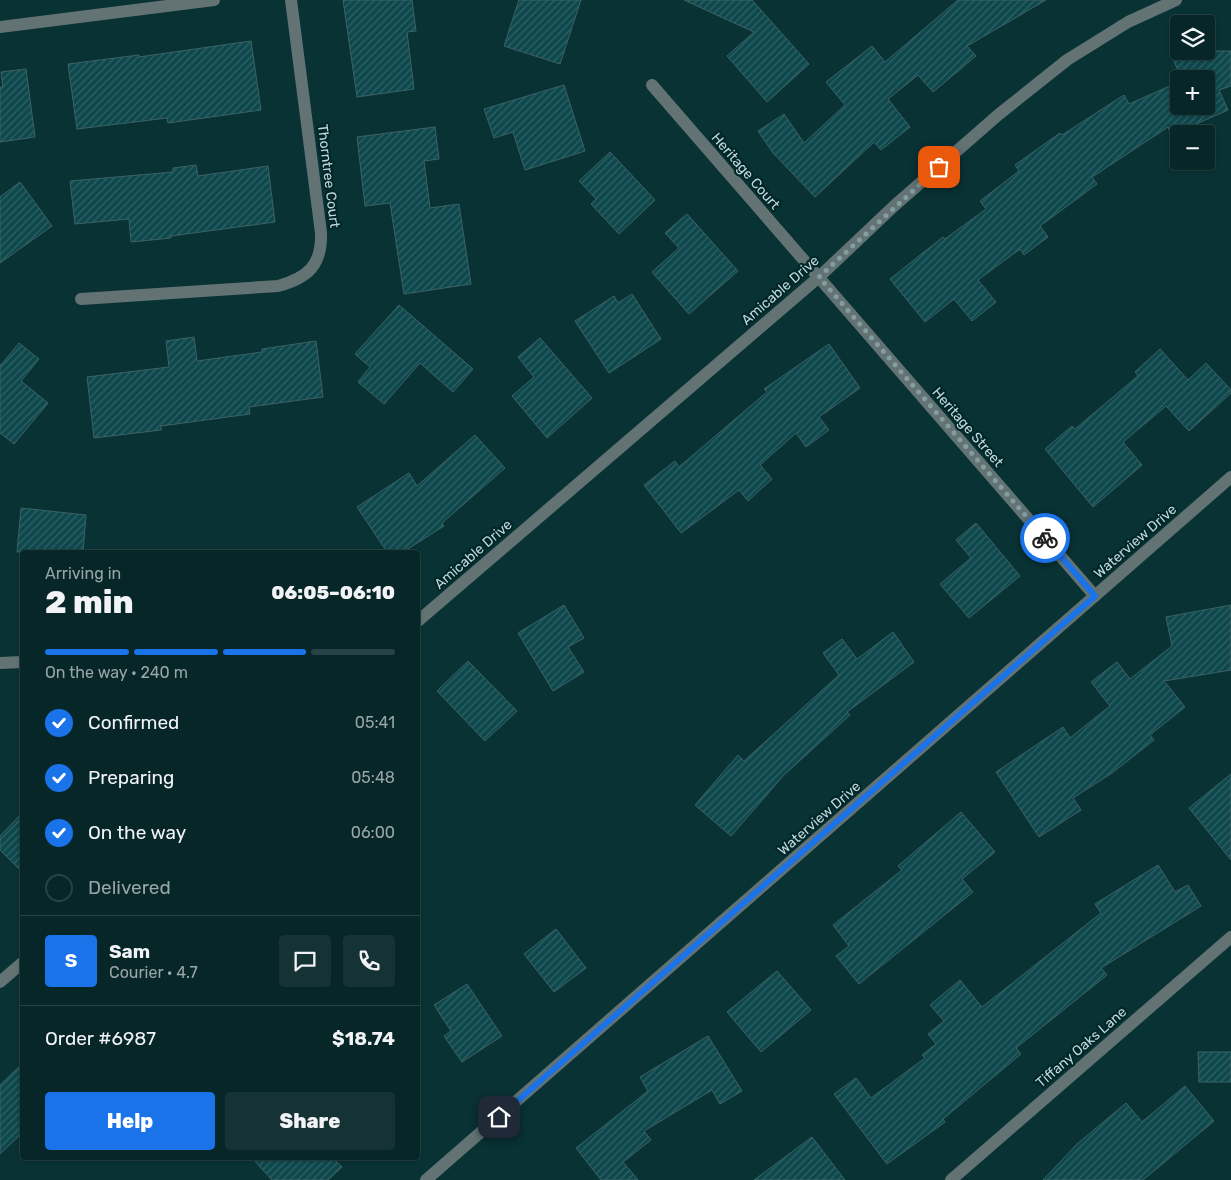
<!DOCTYPE html>
<meta charset="utf-8">
<style>
:root{--surface:#072628;--page:#153234;--text:#f1f3f6;--muted:#98a5a8;--line:#284345;--accent:#1a73e8}
body{margin:0;font-family:Rubik,sans-serif;background:var(--page);color:var(--text);height:100vh;display:flex;flex-direction:column;font-size:19px;white-space:nowrap}
*{box-sizing:border-box;margin:0}
p{font-size:16px;color:var(--muted)}
.icon{flex:none;width:28px;height:28px;fill:none;stroke:currentColor;stroke-width:2;stroke-linecap:round;stroke-linejoin:round}
.map{position:relative;flex:1;overflow:hidden}
.panel{position:absolute;left:20px;top:550px;width:400px;height:610px;display:flex;flex-direction:column;background:var(--surface);border-radius:5px;box-shadow:0 1px 4px #0004,0 0 0 1px var(--line)}
.panel>*{flex:none}
.tools{position:absolute;left:1170px;top:15px;display:grid;gap:10px}
.tools a{display:grid;place-items:center;width:45px;height:45px;border-radius:5px;background:var(--surface);box-shadow:0 1px 4px #0004,0 0 0 1px var(--line);font-size:25px}
.pin{position:absolute;display:grid;place-items:center;width:42px;height:42px;color:#fff;margin:-21px;border-radius:10px;box-shadow:0 2px 8px #0006}
.courier{position:absolute;display:grid;place-items:center;width:50px;height:50px;margin:-25px;border:4px solid #1a73e8;border-radius:50%;background:#fff;color:#222;box-shadow:0 1px 6px #0007}
.headline em{font-style:normal;font-weight:800}
.headline div{display:flex;flex-direction:column-reverse}
.headline{display:flex;align-items:center;justify-content:space-between;height:85px;padding:0 25px}
h1{font-size:32px;font-weight:800;line-height:38px}
.bar{display:grid;grid-template-columns:repeat(4,1fr);gap:8px 5px;align-content:center;height:60px;padding:0 25px}
.bar i{height:6px;border-radius:4px;background:var(--line)}
.bar .selected{background:var(--accent)}
.bar p{grid-column:span 4}
.line{display:flex;align-items:center;gap:12px;padding:0 25px;border-top:1px solid var(--line)}
.line div{flex:1}
.round{display:grid;place-items:center;flex:none;width:52px;height:52px;border-radius:5px;background:var(--page)}
ol{padding:0 25px;list-style:none}
li{display:flex;align-items:center;gap:15px;height:55px}
li p{margin-inline-start:auto}
li .icon{padding:5px;border-radius:50%;background:var(--accent);color:#fff;stroke-width:4}
li:last-child{color:var(--muted)}
li i{width:28px;height:28px;border:2px solid var(--line);border-radius:50%}
.button{display:flex;gap:10px;margin-top:auto;padding:10px 25px}
.button a{flex:1;height:58px;border-radius:5px;background:var(--accent);color:#fff;font-size:20px;font-weight:800;line-height:58px;text-align:center}
.button a+a{background:var(--page);color:var(--text)}
.map>svg:first-child{display:block}
.building{fill:url(#building-hatch);stroke:#3c6266}
.lines{fill:none;stroke-linecap:round;stroke-linejoin:round}
.minor{stroke:#637374;stroke-width:12}
.done{stroke:#839ea0;stroke-width:5;stroke-dasharray:0 9}
.route{stroke:#1a73e8;stroke-width:6}
.labels{text-anchor:middle;stroke-width:4.5;stroke-linejoin:round;paint-order:stroke}
.street-label{font-size:14px;fill:#c4d8da;stroke:#00282b}
</style>
<div class="map">
<svg width="1231" height="1180" viewBox="0 0 1231 1180">
<defs>
<pattern id="building-hatch" width="6" height="6" patternUnits="userSpaceOnUse" patternTransform="scale(1.25)"><rect width="6" height="6" fill="#0e484d"/><path d="M-1 1l2-2M0 6l6-6M5 7l2-2" fill="none" stroke="#2f6266"/></pattern>
</defs>
<rect width="100%" height="100%" fill="#093235"/>
<g class="building">
<path d="M 343,0 L 412,0 L 416,31 L 407,32 L 414,89 L 357,97 Z"/>
<path d="M 519,0 L 581,0 L 560,64 L 504,46 Z"/>
<path d="M 684,0 L 752,0 L 809,64 L 767,102 L 727,56 L 754,32 Z"/>
<path d="M 958,0 L 1046,0 L 967,46 L 976,56 L 933,92 L 918,75 L 888,99 L 910,127 L 881,150 L 874,142 L 815,197 L 773,153 L 758,131 L 784,114 L 804,143 L 845,105 L 826,82 L 872,46 L 885,62 Z"/>
<path d="M 251,41 L 261,110 L 168,123 L 167,118 L 77,129 L 68,64 L 139,55 L 139,57 Z"/>
<path d="M 1185,51 L 1231,51 L 1231,86 L 1219,90 L 1228,110 L 1171,135 L 1168,127 L 1092,177 L 1097,184 L 1040,226 L 1048,237 L 1024,255 L 1020,249 L 978,280 L 996,302 L 972,321 L 954,299 L 925,322 L 890,279 L 943,237 L 945,239 L 986,209 L 980,201 L 1019,171 L 1015,165 L 1060,133 L 1062,135 L 1124,95 L 1129,104 L 1179,82 L 1179,106 L 1206,106 L 1206,79 L 1182,79 L 1172,57 Z"/>
<path d="M 26,69 L 35,137 L 0,142 L 0,87 L 3,87 L 1,72 Z"/>
<path d="M 564,85 L 585,151 L 525,170 L 513,132 L 494,138 L 484,109 Z"/>
<path d="M 435,127 L 439,159 L 424,161 L 430,208 L 459,204 L 471,284 L 404,294 L 390,203 L 365,206 L 357,137 Z"/>
<path d="M 610,152 L 655,200 L 619,234 L 591,204 L 596,199 L 579,181 Z"/>
<path d="M 196,165 L 198,176 L 268,166 L 275,222 L 171,236 L 171,238 L 131,242 L 129,219 L 75,224 L 70,181 L 173,172 L 173,168 Z"/>
<path d="M 20,182 L 52,226 L 0,263 L 0,197 Z"/>
<path d="M 687,214 L 738,271 L 689,314 L 652,272 L 679,248 L 665,233 Z"/>
<path d="M 632,294 L 661,339 L 609,373 L 575,321 L 614,296 L 618,303 Z"/>
<path d="M 399,305 L 473,369 L 453,392 L 420,363 L 384,404 L 358,382 L 370,367 L 355,354 Z"/>
<path d="M 194,337 L 197,361 L 262,352 L 262,349 L 316,341 L 323,397 L 249,407 L 250,414 L 161,426 L 161,430 L 94,438 L 87,377 L 169,367 L 166,341 Z"/>
<path d="M 540,338 L 592,398 L 547,438 L 512,396 L 534,377 L 518,357 Z"/>
<path d="M 19,343 L 39,359 L 21,381 L 48,403 L 14,444 L 0,433 L 0,364 L 1,365 Z"/>
<path d="M 829,344 L 860,388 L 819,417 L 829,430 L 806,447 L 796,433 L 760,465 L 772,479 L 748,501 L 739,490 L 681,533 L 644,485 L 675,461 L 679,467 L 767,392 L 764,389 Z"/>
<path d="M 1160,349 L 1188,380 L 1206,363 L 1231,390 L 1231,393 L 1189,431 L 1166,406 L 1123,442 L 1142,465 L 1093,507 L 1045,449 L 1072,426 L 1075,429 L 1138,376 L 1135,372 Z"/>
<path d="M 475,435 L 505,468 L 442,523 L 444,526 L 403,552 L 387,552 L 357,507 L 409,473 L 417,486 Z"/>
<path d="M 21,508 L 86,515 L 83,552 L 17,552 Z"/>
<path d="M 976,523 L 1020,576 L 969,618 L 940,584 L 971,558 L 956,540 Z"/>
<path d="M 564,605 L 584,638 L 568,647 L 584,672 L 553,691 L 518,633 Z"/>
<path d="M 1231,605 L 1231,670 L 1164,681 L 1185,707 L 1150,735 L 1154,740 L 1112,773 L 1073,798 L 1081,810 L 1039,837 L 996,772 L 1063,727 L 1070,738 L 1110,706 L 1091,682 L 1117,662 L 1130,679 L 1172,646 L 1166,617 Z"/>
<path d="M 893,632 L 914,662 L 847,712 L 850,715 L 784,775 L 731,836 L 695,805 L 738,755 L 744,761 L 839,675 L 823,653 L 842,639 L 857,659 Z"/>
<path d="M 468,661 L 517,711 L 485,741 L 437,691 Z"/>
<path d="M 1231,774 L 1231,860 L 1189,808 Z"/>
<path d="M 961,812 L 995,852 L 962,879 L 973,892 L 859,984 L 836,956 L 849,946 L 833,925 L 902,870 L 898,866 Z"/>
<path d="M 22,813 L 22,872 L 0,850 L 0,836 Z"/>
<path d="M 1158,865 L 1175,892 L 1188,885 L 1201,906 L 1101,968 L 1107,975 L 1016,1048 L 1021,1054 L 943,1119 L 945,1122 L 887,1164 L 834,1094 L 856,1078 L 871,1098 L 925,1058 L 922,1055 L 936,1044 L 928,1034 L 944,1021 L 930,1005 L 960,980 L 982,1007 L 1101,913 L 1095,904 Z"/>
<path d="M 556,929 L 586,968 L 554,992 L 524,954 Z"/>
<path d="M 777,971 L 811,1010 L 761,1052 L 727,1012 Z"/>
<path d="M 467,984 L 502,1036 L 462,1062 L 444,1036 L 451,1031 L 434,1005 Z"/>
<path d="M 708,1036 L 742,1091 L 720,1104 L 712,1090 L 644,1131 L 651,1140 L 623,1162 L 638,1180 L 601,1180 L 576,1148 L 648,1091 L 640,1077 Z"/>
<path d="M 1198,1052 L 1231,1052 L 1231,1082 L 1199,1082 Z"/>
<path d="M 22,1064 L 22,1133 L 0,1154 L 0,1085 Z"/>
<path d="M 1185,1086 L 1214,1121 L 1143,1180 L 1043,1180 L 1077,1144 L 1126,1103 L 1142,1122 Z"/>
<path d="M 812,1137 L 845,1180 L 754,1180 Z"/>
<path d="M 252,1158 L 333,1158 L 342,1167 L 328,1180 L 272,1180 Z"/>
</g>
<g class="lines">
<g class="minor">
<path d="M 0,27 L 214,0"/>
<path d="M 652,85 L 1095,596"/>
<path d="M 81,299 L 278,286 C 308,278 322,265 321,233 L 291,0"/>
<path d="M 418,621 L 819,277 L 894,206 L 998,115 L 1067,60 L 1128,22 L 1176,0"/>
<path d="M 0,663 L 22,662"/>
<path d="M 0,982 L 22,963"/>
<path d="M 426,1180 L 1231,477"/>
<path d="M 951,1180 L 1231,937"/>
</g>
</g>
<g class="lines">
<path class="done" d="M 939,167 L 819,277 L 1045,538"/>
<path class="route" d="M 499,1117 L 1095,596 L 1045,538"/>
</g>
<g class="labels">
<g class="street-label">
<text transform="translate(746 171) rotate(49)" y="5">Heritage Court</text>
<text transform="translate(329 176) rotate(83)" y="5">Thorntree Court</text>
<text transform="translate(780 290) rotate(-41)" y="5">Amicable Drive</text>
<text transform="translate(968 427) rotate(49)" y="5">Heritage Street</text>
<text transform="translate(1135 541) rotate(-41)" y="5">Waterview Drive</text>
<text transform="translate(473 554) rotate(-41)" y="5">Amicable Drive</text>
<text transform="translate(819 818) rotate(-41)" y="5">Waterview Drive</text>
<text transform="translate(1081 1047) rotate(-41)" y="5">Tiffany Oaks Lane</text>
</g>
</g>
</svg>
<div class="tools">
<a><svg class="icon" aria-label="layers" viewBox="0 0 24 24"><path d="M12 4l9 5-9 5-9-5zM3 14l9 5 9-5"/></svg></a>
<a>+</a>
<a>−</a>
</div>
<div class="pin" style="left:939px;top:167px;background:#ea580c"><svg class="icon" aria-label="bag" viewBox="0 0 24 24"><path d="M5 8h14l-1 12H6zM9 8a3 3 0 0 1 6 0"/></svg></div>
<div class="pin" style="left:499px;top:1117px;background:#1f2937"><svg class="icon" aria-label="home" viewBox="0 0 24 24"><path d="M3 11l9-7 9 7M6 9v11h12V9"/></svg></div>
<div class="courier" style="left:1045px;top:538px"><svg class="icon" aria-label="bike" viewBox="0 0 24 24"><circle cx="6" cy="16" r="4"/><circle cx="18" cy="16" r="4"/><path d="M6 16l4-8h5l3 8M10 8l3 8H6M13 5h3"/></svg></div>
<section class="panel">
<div class="headline"><div><h1>2 min</h1><p>Arriving in</p></div><em>06:05–06:10</em></div>
<div class="bar"><i class="selected"></i><i class="selected"></i><i class="selected"></i><i></i><p>On the way · 240 m</p></div>
<ol>
<li><svg class="icon" aria-label="check" viewBox="0 0 24 24"><path d="M5 12l5 5 9-10"/></svg>Confirmed<p>05:41</p></li>
<li><svg class="icon" aria-label="check" viewBox="0 0 24 24"><path d="M5 12l5 5 9-10"/></svg>Preparing<p>05:48</p></li>
<li><svg class="icon" aria-label="check" viewBox="0 0 24 24"><path d="M5 12l5 5 9-10"/></svg>On the way<p>06:00</p></li>
<li><i></i>Delivered</li>
</ol>
<div class="line" style="height:90px"><b class="round" style="background:var(--accent);color:#fff">S</b><div><b>Sam</b><p>Courier · 4.7</p></div><a class="round"><svg class="icon" aria-label="chat" viewBox="0 0 24 24"><path d="M4 5h16v11H9l-5 4z"/></svg></a><a class="round"><svg class="icon" aria-label="phone" viewBox="0 0 24 24"><path d="M5 4h4l2 5-3 2q2 4 5 5l2-3 5 2v4C11 20 4 13 5 4z"/></svg></a></div>
<div class="line" style="height:65px"><div>Order #6987</div><b>$18.74</b></div>
<div class="button"><a>Help</a><a>Share</a></div>
</section>
</div>
